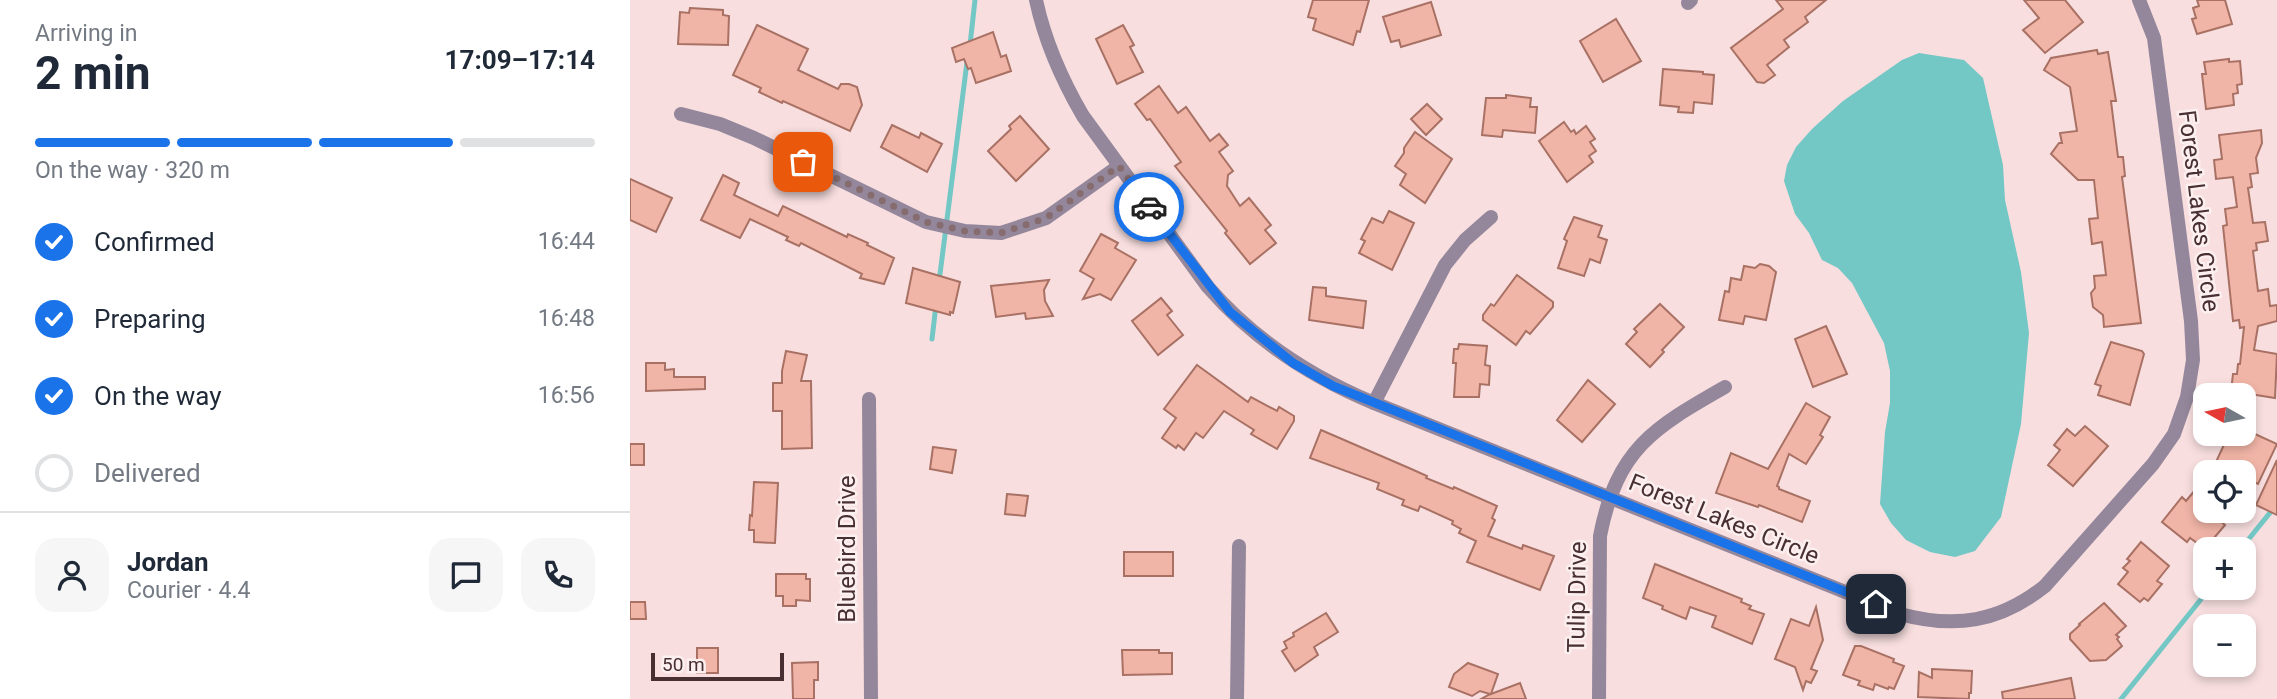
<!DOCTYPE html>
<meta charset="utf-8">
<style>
:root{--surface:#fff;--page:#f6f6f7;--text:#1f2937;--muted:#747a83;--line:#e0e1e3;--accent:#1a73e8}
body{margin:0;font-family:Roboto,sans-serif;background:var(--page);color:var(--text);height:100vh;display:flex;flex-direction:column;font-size:26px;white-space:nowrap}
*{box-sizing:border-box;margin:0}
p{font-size:23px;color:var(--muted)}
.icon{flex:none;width:38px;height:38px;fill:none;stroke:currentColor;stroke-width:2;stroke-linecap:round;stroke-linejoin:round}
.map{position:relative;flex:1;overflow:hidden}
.drawer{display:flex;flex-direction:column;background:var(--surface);width:630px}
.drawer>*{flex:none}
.needle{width:46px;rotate:279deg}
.buttons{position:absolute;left:1563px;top:383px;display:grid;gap:14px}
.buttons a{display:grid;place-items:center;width:63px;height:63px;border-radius:14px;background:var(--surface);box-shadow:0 4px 10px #0003;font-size:35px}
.scale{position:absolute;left:21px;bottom:18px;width:133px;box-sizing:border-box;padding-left:7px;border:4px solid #482f31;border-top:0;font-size:19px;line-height:24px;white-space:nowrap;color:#482f31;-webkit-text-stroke:5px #fcefef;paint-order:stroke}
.pin{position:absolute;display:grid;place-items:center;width:60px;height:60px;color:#fff;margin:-30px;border-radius:14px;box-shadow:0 4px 10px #0006}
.courier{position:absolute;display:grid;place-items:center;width:70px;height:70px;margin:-35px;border:5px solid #1a73e8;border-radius:50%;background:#fff;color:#222;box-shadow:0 2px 9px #0007}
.summary em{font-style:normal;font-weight:700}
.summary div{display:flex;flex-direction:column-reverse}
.summary{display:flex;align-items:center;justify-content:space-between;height:119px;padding:0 35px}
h1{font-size:46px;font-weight:700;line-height:52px}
.bar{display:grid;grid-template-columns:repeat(4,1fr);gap:10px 7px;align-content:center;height:84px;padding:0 35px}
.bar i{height:9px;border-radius:5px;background:var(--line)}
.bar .active{background:var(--accent)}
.bar p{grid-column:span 4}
.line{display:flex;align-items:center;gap:18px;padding:0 35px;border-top:2px solid var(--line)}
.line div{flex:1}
.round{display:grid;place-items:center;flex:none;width:74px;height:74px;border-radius:21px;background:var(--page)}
ol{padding:0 35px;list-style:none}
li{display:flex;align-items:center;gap:21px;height:77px}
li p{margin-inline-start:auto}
li .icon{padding:7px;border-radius:50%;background:var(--accent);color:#fff;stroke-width:4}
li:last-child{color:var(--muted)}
li i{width:38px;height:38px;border:4px solid var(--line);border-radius:50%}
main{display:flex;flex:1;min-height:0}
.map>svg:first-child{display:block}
.water{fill:#73c7c5}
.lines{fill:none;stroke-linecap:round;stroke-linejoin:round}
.stream{stroke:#73c7c5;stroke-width:5}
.building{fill:#f1b5a7;stroke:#a87164;stroke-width:2}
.street{stroke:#94879b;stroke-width:14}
.done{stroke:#866c6e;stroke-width:7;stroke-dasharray:0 12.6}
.route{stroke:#1a73e8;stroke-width:9}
.labels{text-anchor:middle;stroke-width:5;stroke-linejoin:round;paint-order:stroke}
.street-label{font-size:24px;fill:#482f31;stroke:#fcefef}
</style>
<main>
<section class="drawer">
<div class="summary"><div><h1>2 min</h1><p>Arriving in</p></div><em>17:09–17:14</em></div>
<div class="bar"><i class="active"></i><i class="active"></i><i class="active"></i><i></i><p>On the way · 320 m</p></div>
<ol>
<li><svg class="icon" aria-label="check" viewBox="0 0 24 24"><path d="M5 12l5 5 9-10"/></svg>Confirmed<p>16:44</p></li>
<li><svg class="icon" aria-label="check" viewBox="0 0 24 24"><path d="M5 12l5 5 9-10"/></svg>Preparing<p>16:48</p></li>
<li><svg class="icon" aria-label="check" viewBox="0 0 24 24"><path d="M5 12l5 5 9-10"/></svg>On the way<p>16:56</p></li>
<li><i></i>Delivered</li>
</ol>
<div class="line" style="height:126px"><a class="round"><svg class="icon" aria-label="person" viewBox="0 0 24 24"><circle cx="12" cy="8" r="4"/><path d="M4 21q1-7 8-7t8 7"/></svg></a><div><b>Jordan</b><p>Courier · 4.4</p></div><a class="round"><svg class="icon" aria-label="chat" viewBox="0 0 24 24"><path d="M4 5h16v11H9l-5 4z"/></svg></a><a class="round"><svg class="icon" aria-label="phone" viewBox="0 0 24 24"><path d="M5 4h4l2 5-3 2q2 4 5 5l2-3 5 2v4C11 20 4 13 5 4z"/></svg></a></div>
</section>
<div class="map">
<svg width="1647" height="699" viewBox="0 0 1647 699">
<rect width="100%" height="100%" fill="#f8dedf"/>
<path class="water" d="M 1289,53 L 1334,60 L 1353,78 L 1373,165 L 1375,200 L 1391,272 L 1399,333 L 1391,424 L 1371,517 L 1345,551 L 1325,557 L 1300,552 L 1276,540 L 1261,523 L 1250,504 L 1255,432 L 1260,403 L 1260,371 L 1254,343 L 1222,283 L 1208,268 L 1192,260 L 1179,233 L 1165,214 L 1154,181 L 1157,165 L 1166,147 L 1182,129 L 1213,101 L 1272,60 Z"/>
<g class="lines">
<g class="stream">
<path d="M 340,45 L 345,0"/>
<path d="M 309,282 L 337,62"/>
<path d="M 302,339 L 306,305"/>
<path d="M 1610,550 L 1647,504"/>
<path d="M 1491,699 L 1580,588"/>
</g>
</g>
<g class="building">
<path d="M 683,0 L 739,0 L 730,32 L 727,31 L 723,45 L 683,30 L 686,19 L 678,17 Z"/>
<path d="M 1146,0 L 1196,0 L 1175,17 L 1178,22 L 1154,40 L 1159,47 L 1137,65 L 1145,75 L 1134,83 L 1127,82 L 1101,48 L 1153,9 Z"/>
<path d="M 1394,0 L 1435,0 L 1453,22 L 1415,53 L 1393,30 L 1409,18 Z"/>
<path d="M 1567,0 L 1595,0 L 1602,24 L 1567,34 L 1562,19 L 1566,18 L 1563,8 L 1569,6 Z"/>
<path d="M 801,2 L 811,35 L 771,47 L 769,40 L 761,42 L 753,17 Z"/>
<path d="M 60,8 L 93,10 L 93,15 L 99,16 L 98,45 L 48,44 L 50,12 L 59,13 Z"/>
<path d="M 986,19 L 1011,61 L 973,82 L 950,41 Z"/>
<path d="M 127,25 L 178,49 L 168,70 L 208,89 L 211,84 L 219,84 L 227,87 L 232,105 L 220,131 L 153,101 L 152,103 L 129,92 L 131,88 L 103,75 Z"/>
<path d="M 493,25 L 504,45 L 500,47 L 513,72 L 487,84 L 466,39 Z"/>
<path d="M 363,32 L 371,57 L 376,55 L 381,71 L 346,83 L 341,68 L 338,69 L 334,59 L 326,62 L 322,48 Z"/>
<path d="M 1467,50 L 1468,54 L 1478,52 L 1486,101 L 1481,101 L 1488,157 L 1493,157 L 1495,176 L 1492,177 L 1511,323 L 1474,327 L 1473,315 L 1463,307 L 1461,293 L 1465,288 L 1464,276 L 1476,275 L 1472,242 L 1462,244 L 1459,219 L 1468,218 L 1464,180 L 1448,180 L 1421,154 L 1429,143 L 1432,143 L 1430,133 L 1447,131 L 1440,87 L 1414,70 L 1421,58 Z"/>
<path d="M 1599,59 L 1599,62 L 1610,61 L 1612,84 L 1607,85 L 1608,93 L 1603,94 L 1604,105 L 1576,109 L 1572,74 L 1576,74 L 1574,62 Z"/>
<path d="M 1033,69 L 1073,72 L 1073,74 L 1084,75 L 1082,104 L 1064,102 L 1063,113 L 1048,112 L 1049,107 L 1030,105 Z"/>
<path d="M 529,86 L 548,113 L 556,107 L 580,141 L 589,134 L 598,145 L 589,152 L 603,171 L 598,175 L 597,186 L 610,206 L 619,198 L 641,225 L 635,230 L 646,243 L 620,264 L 595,233 L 597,231 L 545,166 L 551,162 L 520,119 L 517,120 L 505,104 Z"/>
<path d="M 876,95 L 901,98 L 900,107 L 907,107 L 905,133 L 873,130 L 872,137 L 852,135 L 856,98 L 876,98 Z"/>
<path d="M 797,104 L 812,119 L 796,135 L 781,119 Z"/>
<path d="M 390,116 L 419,149 L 386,181 L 358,151 L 381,129 L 379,126 Z"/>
<path d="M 934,122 L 941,132 L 944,130 L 946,134 L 956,126 L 965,139 L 960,142 L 966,151 L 959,156 L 963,162 L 937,182 L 909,141 Z"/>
<path d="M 262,125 L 289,138 L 291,133 L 312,144 L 297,172 L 251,147 Z"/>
<path d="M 1631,130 L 1632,143 L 1626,158 L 1628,173 L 1620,174 L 1622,187 L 1618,188 L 1623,223 L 1635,222 L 1638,241 L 1626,243 L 1627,250 L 1623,251 L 1628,291 L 1638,289 L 1640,306 L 1647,305 L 1647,321 L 1628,326 L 1624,350 L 1647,354 L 1645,398 L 1601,391 L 1603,374 L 1607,374 L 1608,364 L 1610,364 L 1614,327 L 1610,328 L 1609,320 L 1603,321 L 1593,226 L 1597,225 L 1595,209 L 1607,207 L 1603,177 L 1586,179 L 1584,160 L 1592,159 L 1589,135 Z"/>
<path d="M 785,132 L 822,159 L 795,203 L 770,185 L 776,174 L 765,166 L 774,153 L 774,148 Z"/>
<path d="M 93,175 L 109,183 L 104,195 L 148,216 L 153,206 L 217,237 L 218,234 L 238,243 L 237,245 L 264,258 L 254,284 L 230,278 L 232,274 L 171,243 L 169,246 L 156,240 L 158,237 L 120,219 L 110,238 L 71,220 Z"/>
<path d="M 0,179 L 42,198 L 26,232 L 0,220 Z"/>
<path d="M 759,211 L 784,223 L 762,270 L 729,253 L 735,241 L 731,239 L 742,218 L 753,223 Z"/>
<path d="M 944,217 L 972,226 L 968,237 L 977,240 L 970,263 L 960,259 L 954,276 L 928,268 L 937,241 L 934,239 Z"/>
<path d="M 471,234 L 488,243 L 485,248 L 506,260 L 481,300 L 470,294 L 453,299 L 464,279 L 450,271 Z"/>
<path d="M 1130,264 L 1139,266 L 1146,272 L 1136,320 L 1115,316 L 1113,324 L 1089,320 L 1095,291 L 1099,292 L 1101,278 L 1111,280 L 1114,266 L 1125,268 Z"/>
<path d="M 283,268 L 330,282 L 323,313 L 320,312 L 320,315 L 276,303 Z"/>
<path d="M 887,275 L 923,302 L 923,307 L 900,334 L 896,331 L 886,345 L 853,320 L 853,315 L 861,304 L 864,306 Z"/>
<path d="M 419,280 L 414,290 L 415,301 L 423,316 L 396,319 L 395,313 L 366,317 L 361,286 Z"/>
<path d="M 683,287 L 696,288 L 696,296 L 736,301 L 733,328 L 679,320 Z"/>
<path d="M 531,298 L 542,311 L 537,315 L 553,335 L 528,355 L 502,321 Z"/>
<path d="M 1030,304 L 1054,327 L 1032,350 L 1034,352 L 1020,367 L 996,344 L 1007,332 L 1004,329 Z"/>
<path d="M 1196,326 L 1217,374 L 1183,387 L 1165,339 Z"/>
<path d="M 1481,342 L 1512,351 L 1514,354 L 1500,405 L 1468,395 L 1471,386 L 1465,384 Z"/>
<path d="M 829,344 L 857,346 L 855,365 L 860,366 L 859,385 L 850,384 L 849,397 L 824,397 L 826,363 L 823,363 L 824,349 L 828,349 Z"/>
<path d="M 156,351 L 177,355 L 171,381 L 181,381 L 182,448 L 152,449 L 152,411 L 143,411 L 143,383 L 152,383 L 152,371 Z"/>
<path d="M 16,363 L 35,363 L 35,370 L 44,369 L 44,377 L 75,377 L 75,389 L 16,391 Z"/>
<path d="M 567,365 L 618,402 L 621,397 L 647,411 L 649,407 L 664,416 L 664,421 L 647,449 L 621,434 L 624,430 L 594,411 L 573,438 L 566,433 L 554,450 L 548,445 L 546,448 L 532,438 L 546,418 L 534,409 Z"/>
<path d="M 958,380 L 985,404 L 952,442 L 927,420 Z"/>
<path d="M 1176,403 L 1200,417 L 1190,435 L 1193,437 L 1176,464 L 1159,454 L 1147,486 L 1149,487 L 1149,489 L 1180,501 L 1172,522 L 1129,505 L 1128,507 L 1086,493 L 1101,453 L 1138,469 Z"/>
<path d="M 1455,426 L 1478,446 L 1443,486 L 1418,465 L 1430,450 L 1424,445 L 1437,429 L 1445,436 Z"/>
<path d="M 1614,429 L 1647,444 L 1628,484 L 1614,477 L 1614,472 L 1602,472 L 1585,464 L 1599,434 L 1614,434 Z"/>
<path d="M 691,430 L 779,468 L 797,476 L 796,478 L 823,489 L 824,487 L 867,506 L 862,518 L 865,520 L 858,536 L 892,549 L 893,545 L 924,556 L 910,590 L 837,562 L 846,541 L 829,533 L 831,529 L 822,524 L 823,521 L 790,506 L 788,511 L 772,505 L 774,500 L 747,489 L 749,483 L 680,458 Z"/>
<rect x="0" y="444" width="14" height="21"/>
<path d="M 303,447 L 326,450 L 322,473 L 300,469 Z"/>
<path d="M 1647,460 L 1647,515 L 1626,505 Z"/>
<path d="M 124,482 L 148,483 L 145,543 L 124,542 L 124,530 L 119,530 L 120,515 L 122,516 Z"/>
<path d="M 1566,489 L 1575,496 L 1575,511 L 1587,511 L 1587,518 L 1595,525 L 1584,538 L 1570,540 L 1567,543 L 1560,538 L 1557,542 L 1532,522 L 1552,497 L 1556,501 Z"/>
<path d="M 377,494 L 398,496 L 395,516 L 375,514 Z"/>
<path d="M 1511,542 L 1539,566 L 1527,581 L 1532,584 L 1518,601 L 1514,598 L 1510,602 L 1488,584 L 1498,572 L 1493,568 L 1500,561 L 1497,559 Z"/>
<rect x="494" y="552" width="49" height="24"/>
<path d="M 1025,564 L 1112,599 L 1111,602 L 1121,606 L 1119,609 L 1134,614 L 1122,644 L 1082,627 L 1086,616 L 1060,607 L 1056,619 L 1032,609 L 1033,606 L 1013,598 Z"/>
<path d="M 146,574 L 176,574 L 176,579 L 180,579 L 180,601 L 166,600 L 166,606 L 153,606 L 153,596 L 146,596 Z"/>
<path d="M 0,602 L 15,602 L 16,619 L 0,619 Z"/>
<path d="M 1474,603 L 1496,626 L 1486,635 L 1489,637 L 1487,639 L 1492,646 L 1476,660 L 1460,661 L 1440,639 L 1440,634 L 1450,625 L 1449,624 Z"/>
<path d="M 1186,607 L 1193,640 L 1181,669 L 1187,671 L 1181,683 L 1176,681 L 1173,690 L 1165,667 L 1145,659 L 1161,619 L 1179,626 Z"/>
<path d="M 696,613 L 708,632 L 684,647 L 688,655 L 665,671 L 652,651 L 657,648 L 654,642 L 664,636 L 663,633 Z"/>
<path d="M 1225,646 L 1231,646 L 1264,659 L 1263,662 L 1274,666 L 1264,689 L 1259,687 L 1258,689 L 1245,684 L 1243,690 L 1228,685 L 1230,681 L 1213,675 Z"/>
<rect x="67" y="648" width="21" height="25"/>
<path d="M 492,650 L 529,650 L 529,653 L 542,653 L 542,674 L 493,675 Z"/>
<path d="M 188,662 L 188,680 L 184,680 L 184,699 L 163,699 L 162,663 Z"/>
<path d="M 838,663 L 868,674 L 861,694 L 890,683 L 896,699 L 851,699 L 860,694 L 850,691 L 842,696 L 819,687 L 824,674 Z"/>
<path d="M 1302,669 L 1342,671 L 1341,693 L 1339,693 L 1339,699 L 1288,697 L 1289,672 L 1302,678 Z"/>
<path d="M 1441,678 L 1445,699 L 1373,699 L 1372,692 Z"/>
</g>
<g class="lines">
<g class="street">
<path d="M 406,0 C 415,42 432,80 453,116 L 578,287 C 624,340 679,376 744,403 L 1270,614 C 1325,629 1370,622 1415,586 L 1523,464 L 1544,434 L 1557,397 L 1563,360 L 1561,321 L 1524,38 L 1509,0"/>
<path d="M 1058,3 L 1061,0"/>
<path d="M 51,114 L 90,124 L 124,138 L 296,222 L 335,231 L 371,233 L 416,218 L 489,166"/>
<path d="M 239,399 L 241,699"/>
<path d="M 744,403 L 815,265 L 835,240 L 861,217"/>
<path d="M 607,699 L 609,546"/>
<path d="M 969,699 L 970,536 C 987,449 1023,428 1095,387"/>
</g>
</g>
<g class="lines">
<path class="done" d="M 173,162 L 296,222 L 335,231 L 371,233 L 416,218 L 489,166 L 519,207"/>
<path class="route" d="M 519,207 L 600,312 L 663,363 L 703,386 L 1246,604"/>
</g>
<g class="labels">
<g class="street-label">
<text transform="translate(1569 211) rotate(83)" y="8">Forest Lakes Circle</text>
<text transform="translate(1094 519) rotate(22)" y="8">Forest Lakes Circle</text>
<text transform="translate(217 549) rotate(-90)" y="8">Bluebird Drive</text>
<text transform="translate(947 597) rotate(-89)" y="8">Tulip Drive</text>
</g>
</g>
</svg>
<div class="buttons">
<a><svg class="needle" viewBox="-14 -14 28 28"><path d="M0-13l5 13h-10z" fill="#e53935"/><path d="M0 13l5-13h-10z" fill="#747a83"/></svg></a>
<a><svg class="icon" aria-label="locate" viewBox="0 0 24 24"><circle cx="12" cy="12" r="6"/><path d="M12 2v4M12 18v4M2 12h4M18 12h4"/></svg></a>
<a>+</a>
<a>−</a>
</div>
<div class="scale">50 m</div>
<div class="pin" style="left:173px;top:162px;background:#ea580c"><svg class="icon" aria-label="bag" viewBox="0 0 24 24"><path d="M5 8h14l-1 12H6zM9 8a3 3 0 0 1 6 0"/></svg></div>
<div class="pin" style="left:1246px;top:604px;background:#1f2937"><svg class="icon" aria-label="home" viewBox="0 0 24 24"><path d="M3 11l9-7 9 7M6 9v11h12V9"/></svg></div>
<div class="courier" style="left:519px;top:207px"><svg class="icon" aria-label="car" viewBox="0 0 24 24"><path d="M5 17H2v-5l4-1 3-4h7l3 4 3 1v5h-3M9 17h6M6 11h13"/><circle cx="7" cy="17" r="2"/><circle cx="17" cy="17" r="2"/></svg></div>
</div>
</main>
